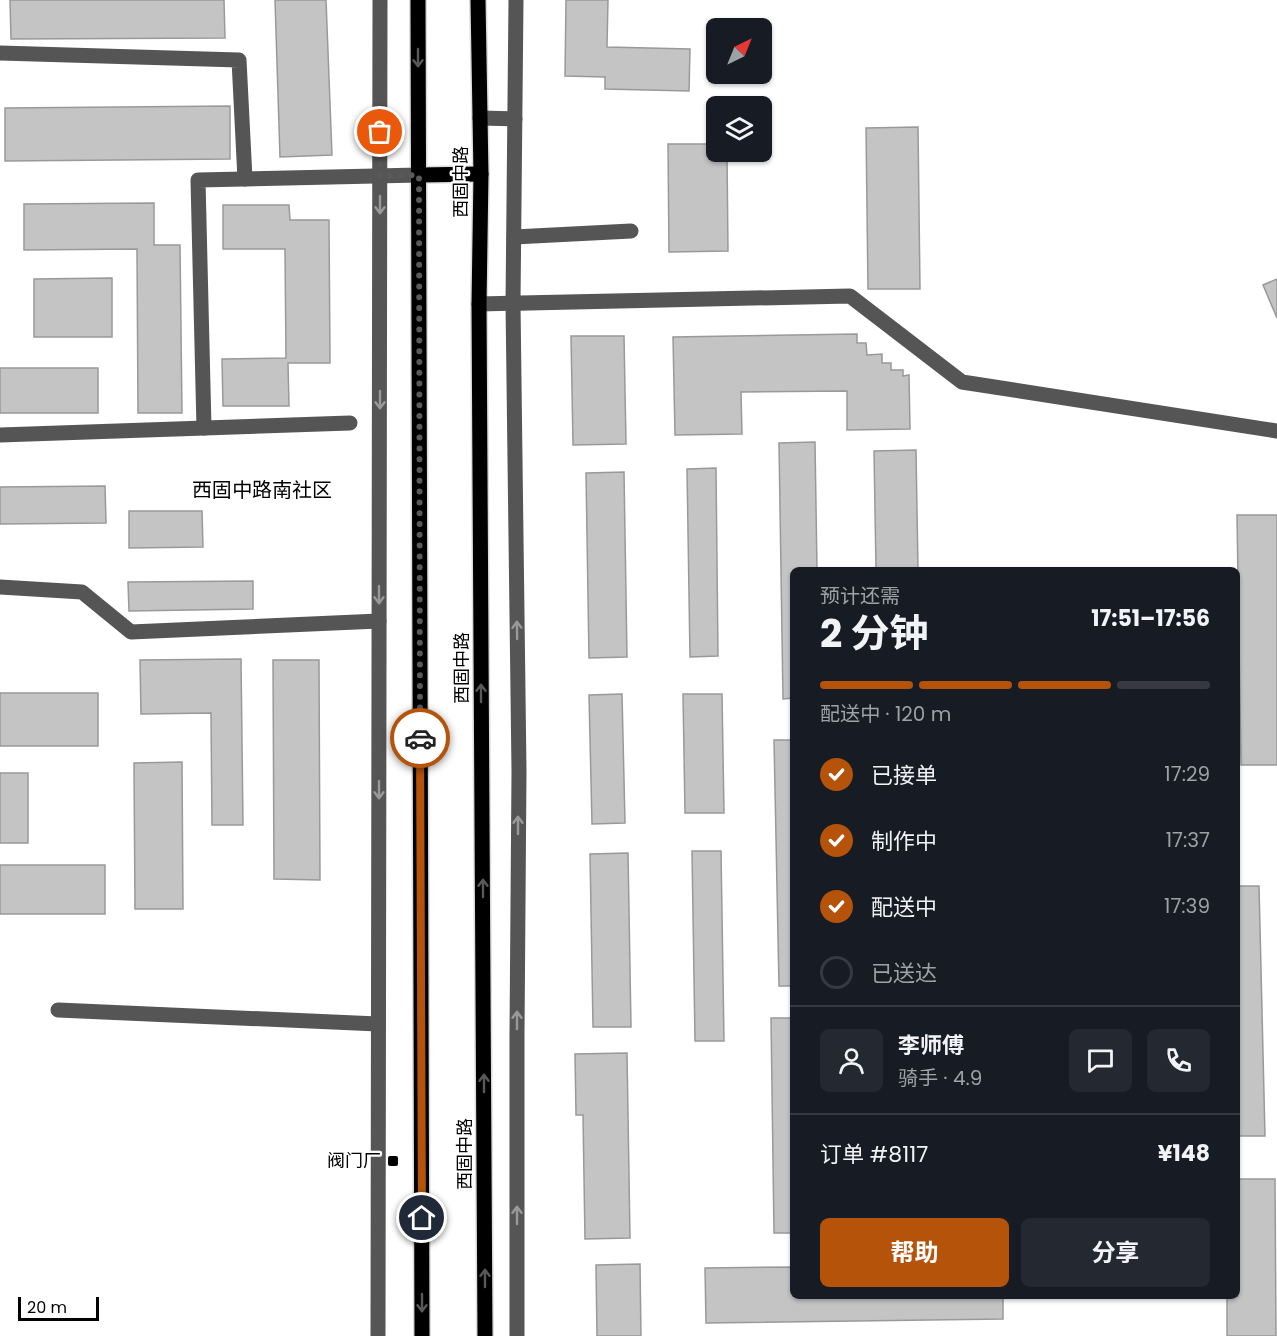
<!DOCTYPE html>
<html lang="zh">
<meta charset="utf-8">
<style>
:root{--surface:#171b24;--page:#242831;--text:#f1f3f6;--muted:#9ea1a6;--line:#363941;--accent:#b45309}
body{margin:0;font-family:Poppins,"Noto Sans SC",sans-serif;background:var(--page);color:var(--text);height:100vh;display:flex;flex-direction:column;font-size:22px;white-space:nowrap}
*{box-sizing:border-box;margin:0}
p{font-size:20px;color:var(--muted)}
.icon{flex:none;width:33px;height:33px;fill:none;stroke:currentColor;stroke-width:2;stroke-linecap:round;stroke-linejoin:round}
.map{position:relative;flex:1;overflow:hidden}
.sheet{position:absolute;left:790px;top:567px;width:450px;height:732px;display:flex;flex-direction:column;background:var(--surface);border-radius:9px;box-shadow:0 2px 4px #0004}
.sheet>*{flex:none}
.needle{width:39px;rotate:43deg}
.fabs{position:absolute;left:706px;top:18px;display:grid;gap:12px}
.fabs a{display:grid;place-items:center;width:66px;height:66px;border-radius:9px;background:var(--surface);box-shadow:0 2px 4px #0004;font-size:30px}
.scale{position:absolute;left:18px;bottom:15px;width:81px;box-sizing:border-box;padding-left:6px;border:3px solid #000;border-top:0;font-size:16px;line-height:21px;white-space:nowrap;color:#000;-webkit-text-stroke:4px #fff;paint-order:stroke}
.pin{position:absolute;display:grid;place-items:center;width:51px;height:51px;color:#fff;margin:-26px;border:3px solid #fff;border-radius:50%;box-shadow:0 2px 6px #0007}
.courier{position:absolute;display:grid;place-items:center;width:60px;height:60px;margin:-30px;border:4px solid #b45309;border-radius:50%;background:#fff;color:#222;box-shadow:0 2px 8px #0007}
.head em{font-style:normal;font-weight:700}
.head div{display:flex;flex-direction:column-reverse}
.head{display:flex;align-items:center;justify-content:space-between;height:102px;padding:0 30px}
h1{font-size:39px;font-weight:700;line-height:45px}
.bar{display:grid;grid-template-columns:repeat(4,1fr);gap:9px 6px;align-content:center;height:72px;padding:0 30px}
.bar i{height:8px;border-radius:4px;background:var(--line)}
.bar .on{background:var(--accent)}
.bar p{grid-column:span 4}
.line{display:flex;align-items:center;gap:15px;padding:0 30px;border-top:2px solid var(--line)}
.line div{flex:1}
.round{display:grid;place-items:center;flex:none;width:63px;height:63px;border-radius:9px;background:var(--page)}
ol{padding:0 30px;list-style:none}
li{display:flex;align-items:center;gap:18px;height:66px}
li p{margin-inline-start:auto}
li .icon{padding:6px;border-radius:50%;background:var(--accent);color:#fff;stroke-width:4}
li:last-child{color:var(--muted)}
li i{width:33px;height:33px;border:3px solid var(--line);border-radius:50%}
.primary-button{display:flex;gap:12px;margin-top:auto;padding:12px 30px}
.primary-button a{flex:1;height:69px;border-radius:9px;background:var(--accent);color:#fff;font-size:24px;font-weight:700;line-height:69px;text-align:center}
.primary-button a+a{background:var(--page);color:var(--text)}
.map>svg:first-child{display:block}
.building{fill:#c4c4c4;stroke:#999;stroke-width:1.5}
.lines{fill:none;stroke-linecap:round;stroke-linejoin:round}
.major-casing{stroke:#dbdbdb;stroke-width:18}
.minor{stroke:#555;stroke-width:15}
.major{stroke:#000;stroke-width:15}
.oneway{stroke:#595959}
.oneway2{stroke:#999}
.done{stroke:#595959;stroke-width:6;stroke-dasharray:0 10.8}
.route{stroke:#b45309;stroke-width:8}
.poi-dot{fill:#000;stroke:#fff;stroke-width:2}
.labels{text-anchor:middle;stroke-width:4.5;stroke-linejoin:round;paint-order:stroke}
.street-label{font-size:18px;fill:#000;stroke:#fff}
.poi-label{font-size:18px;fill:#000;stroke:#fff;text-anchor:end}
.neighbourhood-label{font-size:20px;fill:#000;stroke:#fff}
</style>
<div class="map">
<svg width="1277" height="1336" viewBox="0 0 1277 1336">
<rect width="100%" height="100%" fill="#fff"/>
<g class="building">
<path d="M 10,0 L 224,0 L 225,38 L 11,39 Z"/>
<path d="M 275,0 L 326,0 L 332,155 L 280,157 Z"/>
<path d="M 566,0 L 608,0 L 607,47 L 690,49 L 689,91 L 605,89 L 605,77 L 565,76 Z"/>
<path d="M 230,106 L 230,159 L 5,161 L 5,108 Z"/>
<path d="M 918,127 L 920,289 L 868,289 L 866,128 Z"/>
<path d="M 668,144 L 717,144 L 717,152 L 727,152 L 728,251 L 669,252 Z"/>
<path d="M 154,203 L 154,245 L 180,245 L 182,413 L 138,413 L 137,249 L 24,250 L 24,204 Z"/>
<path d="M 223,205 L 289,205 L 290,220 L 329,220 L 330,363 L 288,363 L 289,406 L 223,406 L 222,359 L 286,358 L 285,249 L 223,249 Z"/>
<path d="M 112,278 L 112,337 L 34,337 L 34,279 Z"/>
<path d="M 1277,279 L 1277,318 L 1263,285 Z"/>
<path d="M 857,334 L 857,343 L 866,343 L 867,355 L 882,354 L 882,363 L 891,363 L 891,370 L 903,370 L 903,376 L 909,375 L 910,429 L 847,430 L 847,391 L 741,392 L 742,434 L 675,435 L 673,337 Z"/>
<path d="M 571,336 L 624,336 L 626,444 L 573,445 Z"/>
<rect x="0" y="368" width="98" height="45"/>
<path d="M 815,442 L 817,570 L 794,570 L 794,698 L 783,699 L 779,443 Z"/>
<path d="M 916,450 L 918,570 L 876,570 L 874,451 Z"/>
<path d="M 716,468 L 718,656 L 690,657 L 687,469 Z"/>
<path d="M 624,472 L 627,657 L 589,658 L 586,473 Z"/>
<path d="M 105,486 L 106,523 L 0,524 L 0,487 Z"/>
<path d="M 129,511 L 202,511 L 203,547 L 129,548 Z"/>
<path d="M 1237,515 L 1277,515 L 1277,765 L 1241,765 Z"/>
<path d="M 253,581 L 253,609 L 129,611 L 128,582 Z"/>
<path d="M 241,659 L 243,825 L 212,825 L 211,713 L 141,714 L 140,660 Z"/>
<path d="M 273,660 L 319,660 L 320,880 L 274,879 Z"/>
<rect x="0" y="693" width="98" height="53"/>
<path d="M 622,694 L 625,823 L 592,824 L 589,695 Z"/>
<path d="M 683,694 L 722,694 L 724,813 L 685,813 Z"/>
<path d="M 774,740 L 794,740 L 794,986 L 779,986 Z"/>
<path d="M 182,762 L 183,909 L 135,909 L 134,763 Z"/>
<rect x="0" y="773" width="28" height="70"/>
<path d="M 692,851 L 721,851 L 724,1041 L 695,1041 Z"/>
<path d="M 628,853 L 631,1027 L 593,1027 L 590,854 Z"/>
<rect x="0" y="865" width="105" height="49"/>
<path d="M 1238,886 L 1259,886 L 1265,1136 L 1238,1136 Z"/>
<path d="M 771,1018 L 794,1018 L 794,1233 L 774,1233 Z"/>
<path d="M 627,1053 L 630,1238 L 585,1239 L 583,1115 L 576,1115 L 575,1054 Z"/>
<path d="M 1238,1179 L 1275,1179 L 1276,1336 L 1227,1336 L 1227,1296 L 1238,1296 Z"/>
<path d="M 640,1264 L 641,1336 L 597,1336 L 596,1265 Z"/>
<path d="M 794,1267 L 794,1296 L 1003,1296 L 1003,1319 L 706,1323 L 705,1268 Z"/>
</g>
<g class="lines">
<g class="major-casing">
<g id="major">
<path d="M 418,0 L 422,1336"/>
<path d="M 478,0 L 481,174 L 479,304 L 485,1336"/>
<path d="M 419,175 L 481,174"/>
</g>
</g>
<g class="minor">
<path d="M 516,0 L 513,303 L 519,771 L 517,1034 L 517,1336"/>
<path d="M 0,53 L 239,60 L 245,179"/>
<path d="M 480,118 L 515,119"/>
<path d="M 514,237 L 631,231"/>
<path d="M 479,304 L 850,296 L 962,382 L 1277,431"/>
<path d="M 204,428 L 198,180 L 419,175"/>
<path d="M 0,435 L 350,423"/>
<path d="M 0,587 L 82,592 L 131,632 L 379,621"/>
<path d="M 58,1010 L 378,1024"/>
<path d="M 378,1336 L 380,0"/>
</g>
<use href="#major" class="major"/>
</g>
<defs><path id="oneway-shaft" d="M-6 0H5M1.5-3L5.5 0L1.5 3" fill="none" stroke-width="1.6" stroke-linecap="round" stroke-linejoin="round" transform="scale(1.5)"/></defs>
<g class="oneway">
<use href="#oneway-shaft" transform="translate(418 58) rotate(90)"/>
<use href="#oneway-shaft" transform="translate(481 693) rotate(-90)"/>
<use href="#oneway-shaft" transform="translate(483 888) rotate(-90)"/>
<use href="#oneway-shaft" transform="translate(484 1083) rotate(-90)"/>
<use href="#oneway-shaft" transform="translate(485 1278) rotate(-90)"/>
<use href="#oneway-shaft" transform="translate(422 1303) rotate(90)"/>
</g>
<g class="oneway2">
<use href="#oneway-shaft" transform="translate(380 205) rotate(90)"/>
<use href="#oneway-shaft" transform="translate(380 400) rotate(90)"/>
<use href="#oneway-shaft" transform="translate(379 595) rotate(90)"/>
<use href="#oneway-shaft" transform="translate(517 630) rotate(-91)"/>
<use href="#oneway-shaft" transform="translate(379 790) rotate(90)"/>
<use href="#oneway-shaft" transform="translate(518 825) rotate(-90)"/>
<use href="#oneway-shaft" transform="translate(517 1020) rotate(-90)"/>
<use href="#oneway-shaft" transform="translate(517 1215) rotate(-90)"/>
</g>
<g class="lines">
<path class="done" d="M 380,132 L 380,176 L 419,175 L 420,738"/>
<path class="route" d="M 420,738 L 422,1218"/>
</g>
<rect class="poi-dot" x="387" y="1155" width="12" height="12" rx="3"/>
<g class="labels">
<g class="street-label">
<text transform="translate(461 182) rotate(-90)" y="6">西固中路</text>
<text transform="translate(462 668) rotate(-90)" y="6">西固中路</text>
<text transform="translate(465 1154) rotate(-90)" y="6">西固中路</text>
</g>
<g class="poi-label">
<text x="381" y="1167">阀门厂</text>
</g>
<g class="neighbourhood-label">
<text x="262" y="497">西固中路南社区</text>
</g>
</g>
</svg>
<div class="fabs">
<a><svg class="needle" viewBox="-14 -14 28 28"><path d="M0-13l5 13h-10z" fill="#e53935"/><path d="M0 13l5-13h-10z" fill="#9ea1a6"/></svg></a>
<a><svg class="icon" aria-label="layers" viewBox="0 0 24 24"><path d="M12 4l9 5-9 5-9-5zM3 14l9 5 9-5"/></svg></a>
</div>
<div class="scale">20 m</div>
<div class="pin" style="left:380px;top:132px;background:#ea580c"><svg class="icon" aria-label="bag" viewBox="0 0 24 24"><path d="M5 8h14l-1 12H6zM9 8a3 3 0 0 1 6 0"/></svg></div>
<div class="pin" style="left:422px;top:1218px;background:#1f2937"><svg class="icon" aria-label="home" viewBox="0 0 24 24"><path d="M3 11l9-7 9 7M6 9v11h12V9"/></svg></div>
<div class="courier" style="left:420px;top:738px"><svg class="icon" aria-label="car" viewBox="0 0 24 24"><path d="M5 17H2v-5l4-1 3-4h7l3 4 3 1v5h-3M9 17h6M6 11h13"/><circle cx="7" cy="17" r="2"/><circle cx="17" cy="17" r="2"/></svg></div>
<section class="sheet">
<div class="head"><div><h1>2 分钟</h1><p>预计还需</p></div><em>17:51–17:56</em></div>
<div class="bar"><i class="on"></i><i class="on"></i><i class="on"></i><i></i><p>配送中 · 120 m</p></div>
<ol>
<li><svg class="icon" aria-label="check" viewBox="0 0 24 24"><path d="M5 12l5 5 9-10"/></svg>已接单<p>17:29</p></li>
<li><svg class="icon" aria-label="check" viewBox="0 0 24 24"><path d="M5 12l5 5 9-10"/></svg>制作中<p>17:37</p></li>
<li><svg class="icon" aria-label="check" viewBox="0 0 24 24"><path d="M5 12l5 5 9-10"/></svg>配送中<p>17:39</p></li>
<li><i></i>已送达</li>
</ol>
<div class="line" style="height:108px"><a class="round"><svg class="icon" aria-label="person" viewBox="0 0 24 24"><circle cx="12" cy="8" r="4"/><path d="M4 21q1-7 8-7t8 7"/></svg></a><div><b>李师傅</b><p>骑手 · 4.9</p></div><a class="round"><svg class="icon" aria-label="chat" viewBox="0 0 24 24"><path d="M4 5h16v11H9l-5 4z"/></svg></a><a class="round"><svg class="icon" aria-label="phone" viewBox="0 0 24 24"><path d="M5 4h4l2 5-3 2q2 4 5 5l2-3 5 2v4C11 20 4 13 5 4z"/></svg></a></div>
<div class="line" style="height:78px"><div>订单 #8117</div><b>¥148</b></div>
<div class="primary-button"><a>帮助</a><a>分享</a></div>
</section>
</div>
